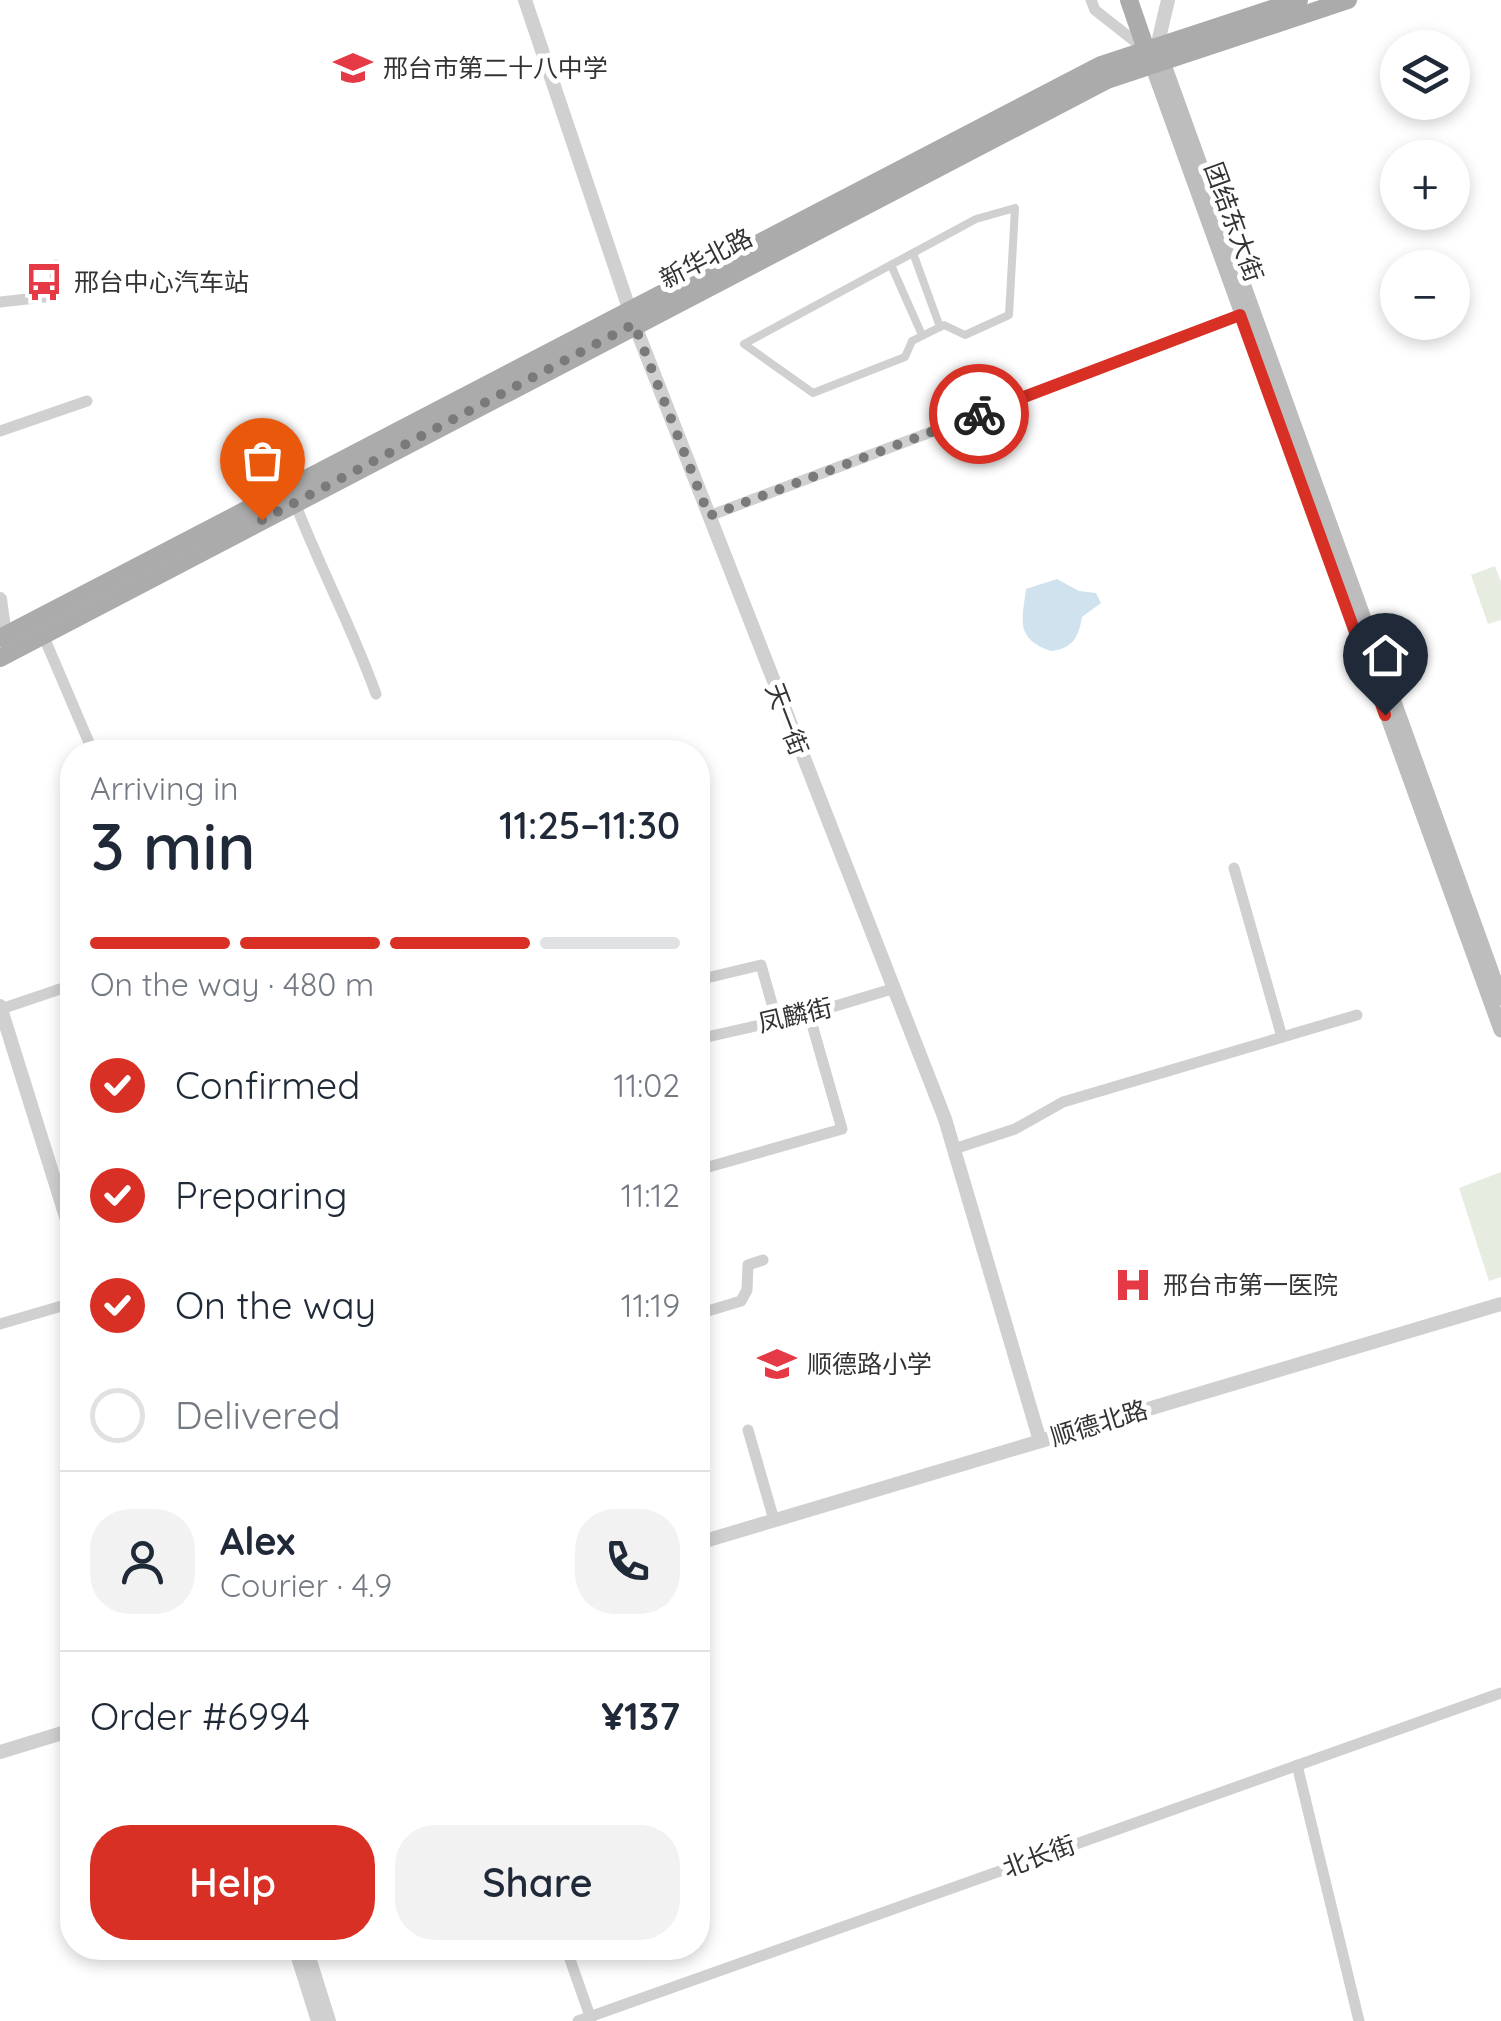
<!DOCTYPE html>
<meta charset="utf-8">
<style>
:root{--surface:#fff;--page:#f2f2f3;--text:#1f2937;--muted:#747a83;--line:#e0e1e3;--accent:#d93025}
body{margin:0;font-family:Quicksand,"Noto Sans SC",sans-serif;background:var(--page);color:var(--text);height:100vh;display:flex;flex-direction:column;font-size:38px;white-space:nowrap}
*{box-sizing:border-box;margin:0}
p{font-size:32px;color:var(--muted)}
.icon{flex:none;width:55px;height:55px;fill:none;stroke:currentColor;stroke-width:2;stroke-linecap:round;stroke-linejoin:round}
.map{position:relative;flex:1;overflow:hidden}
.drawer{position:absolute;left:60px;top:740px;width:650px;height:1220px;display:flex;flex-direction:column;background:var(--surface);border-radius:40px;box-shadow:0 5px 15px #0003}
.drawer>*{flex:none}
.tools{position:absolute;left:1380px;top:30px;display:grid;gap:20px}
.tools a{display:grid;place-items:center;width:90px;height:90px;border-radius:50%;background:var(--surface);box-shadow:0 5px 15px #0003;font-size:50px}
.pin{position:absolute;display:grid;place-items:center;width:85px;height:85px;color:#fff;margin:-102px -42px;border-radius:50% 50% 50% 0;rotate:-45deg;box-shadow:0 0 10px #0007}
.pin .icon{rotate:45deg}
.courier{position:absolute;display:grid;place-items:center;width:100px;height:100px;margin:-50px;border:8px solid #d93025;border-radius:50%;background:#fff;color:#222;box-shadow:0 2px 12px #0007}
.summary em{font-style:normal;font-weight:600}
.summary div{display:flex;flex-direction:column-reverse}
.summary{display:flex;align-items:center;justify-content:space-between;height:170px;padding:0 30px}
h1{font-size:65px;font-weight:600;line-height:75px}
.bar{display:grid;grid-template-columns:repeat(4,1fr);gap:15px 10px;align-content:center;height:120px;padding:0 30px}
.bar i{height:12px;border-radius:8px;background:var(--line)}
.bar .selected{background:var(--accent)}
.bar p{grid-column:span 4}
.line{display:flex;align-items:center;gap:25px;padding:0 30px;border-top:2px solid var(--line)}
.line div{flex:1}
.round{display:grid;place-items:center;flex:none;width:105px;height:105px;border-radius:40px;background:var(--page)}
ol{padding:0 30px;list-style:none}
li{display:flex;align-items:center;gap:30px;height:110px}
li p{margin-inline-start:auto}
li .icon{padding:10px;border-radius:50%;background:var(--accent);color:#fff;stroke-width:4}
li:last-child{color:var(--muted)}
li i{width:55px;height:55px;border:5px solid var(--line);border-radius:50%}
.button{display:flex;gap:20px;margin-top:auto;padding:20px 30px}
.button a{flex:1;height:115px;border-radius:40px;background:var(--accent);color:#fff;font-size:40px;font-weight:600;line-height:115px;text-align:center}
.button a+a{background:var(--page);color:var(--text)}
.map>svg:first-child{display:block}
.green{fill:#e6ecdf}
.water{fill:#cfe2ee}
.lines{fill:none;stroke-linecap:round;stroke-linejoin:round}
.pedestrian{stroke:#d0d0d0;stroke-width:8}
.minor{stroke:#d0d0d0;stroke-width:11}
.tertiary{stroke:#d0d0d0;stroke-width:14}
.secondary{stroke:#bdbdbd;stroke-width:15}
.primary{stroke:#ababab;stroke-width:18}
.done{stroke:#7a7a7a;stroke-width:10;stroke-dasharray:0 18}
.route{stroke:#d93025;stroke-width:12}
.labels{text-anchor:middle;stroke-width:10;stroke-linejoin:round;paint-order:stroke}
.poi-label{font-size:25px;fill:#333;stroke:#fff;text-anchor:start}
.street-label{font-size:25px;fill:#333;stroke:#fff}
</style>
<div class="map">
<svg width="1501" height="2021" viewBox="0 0 1501 2021">
<rect width="100%" height="100%" fill="#fff"/>
<g class="green">
<path d="M 1495,566 L 1501,582 L 1501,620 L 1488,624 L 1471,575 Z"/>
<path d="M 1501,1172 L 1501,1277 L 1489,1281 L 1459,1188 Z"/>
</g>
<path class="water" d="M 1057,579 L 1079,591 L 1096,593 L 1101,603 L 1082,617 C 1079,636 1073,649 1051,651 C 1015,639 1022,620 1026,589 Z"/>
<g class="lines">
<g class="pedestrian">
<path d="M 1015,208 L 1009,315 L 965,335 L 944,325 L 912,341 L 905,357 L 813,393 L 744,344 L 976,219 Z"/>
<path d="M 913,253 L 940,327"/>
<path d="M 891,265 L 922,335"/>
</g>
<g class="minor">
<path d="M 1091,0 L 1095,10 L 1142,47"/>
<path d="M 0,302 L 54,296 L 56,265"/>
<path d="M 0,431 L 87,401"/>
<path d="M 295,503 C 321,570 352,627 376,694"/>
<path d="M 709,516 L 1240,315"/>
<path d="M 43,635 L 93,752"/>
<path d="M 698,845 L 702,844"/>
<path d="M 1234,868 L 1282,1037"/>
<path d="M 698,980 L 761,965 L 776,1018"/>
<path d="M 1,1009 L 72,985"/>
<path d="M 698,1039 L 809,1014 L 892,989"/>
<path d="M 954,1149 L 1015,1129 L 1063,1102 L 1357,1015"/>
<path d="M 698,1170 L 842,1129 L 809,1014"/>
<path d="M 698,1314 L 741,1301 L 747,1290 L 748,1265 L 763,1260"/>
<path d="M 0,1324 L 72,1303"/>
<path d="M 748,1430 L 774,1520"/>
<path d="M 1297,1765 L 1359,2021"/>
<path d="M 566,1948 L 591,2019"/>
<path d="M 578,2021 L 1501,1693"/>
</g>
<g class="tertiary">
<path d="M 525,0 L 634,323 L 945,1119 L 1040,1441"/>
<path d="M 1157,47 L 1168,0"/>
<path d="M 0,599 L 6,643"/>
<path d="M 0,1006 L 72,1236"/>
<path d="M 698,1543 L 1501,1304"/>
<path d="M 0,1752 L 72,1730"/>
<path d="M 295,1948 L 318,2021"/>
<path d="M 306,1948 L 329,2021"/>
</g>
<g class="secondary">
<path d="M 1163,62 L 1501,998"/>
<path d="M 1152,65 L 1501,1030"/>
</g>
<g class="primary">
<path d="M 1129,0 L 1150,61"/>
<path d="M 0,638 L 1101,65 L 1299,0"/>
<path d="M 0,658 L 1107,80 L 1348,0"/>
</g>
</g>
<g class="lines">
<path class="done" d="M 262,520 L 634,324 L 709,516 L 979,414"/>
<path class="route" d="M 979,414 L 1240,315 L 1385,715"/>
</g>
<defs>
<g id="school-bare" transform="scale(3)"><path d="M0-5L7-2L0 1L-7-2ZM-4 1L0 2.5L4 1V4Q0 6-4 4Z" fill="#e63946" stroke="#fff" stroke-width="2.5" paint-order="stroke"/></g>
<g id="bus-bare" transform="scale(3)"><path d="M-5-6H5V4H4V6H2V4H-2V6H-4V4H-5ZM-3.5-4V0h7V-4ZM-3.5 1.2v1.5H-2V1.2ZM2 1.2v1.5H3.5V1.2Z" fill="#e63946" stroke="#fff" stroke-width="2.5" paint-order="stroke"/></g>
<g id="hospital-bare" transform="scale(3)"><path d="M-5-5h3v3.5h4V-5h3V5h-3V1.5h-4V5h-3Z" fill="#e63946" stroke="#fff" stroke-width="2.5" paint-order="stroke"/></g>
</defs>
<g fill-rule="evenodd">
<use href="#school-bare" x="353" y="68"/>
<use href="#bus-bare" x="44" y="282"/>
<use href="#hospital-bare" x="1133" y="1285"/>
<use href="#school-bare" x="777" y="1364"/>
</g>
<g class="labels">
<g class="poi-label">
<text x="383" y="77">邢台市第二十八中学</text>
<text x="74" y="291">邢台中心汽车站</text>
<text x="1163" y="1294">邢台市第一医院</text>
<text x="807" y="1373">顺德路小学</text>
</g>
<g class="street-label">
<text transform="translate(1234 222) rotate(70)" y="9">团结东大街</text>
<text transform="translate(706 258) rotate(-27)" y="9">新华北路</text>
<text transform="translate(787 719) rotate(69)" y="9">天一街</text>
<text transform="translate(795 1015) rotate(-13)" y="9">凤麟街</text>
<text transform="translate(1099 1423) rotate(-17)" y="9">顺德北路</text>
<text transform="translate(1039 1856) rotate(-20)" y="9">北长街</text>
</g>
</g>
</svg>
<div class="tools">
<a><svg class="icon" aria-label="layers" viewBox="0 0 24 24"><path d="M12 4l9 5-9 5-9-5zM3 14l9 5 9-5"/></svg></a>
<a>+</a>
<a>−</a>
</div>
<div class="pin" style="left:262px;top:520px;background:#ea580c"><svg class="icon" aria-label="bag" viewBox="0 0 24 24"><path d="M5 8h14l-1 12H6zM9 8a3 3 0 0 1 6 0"/></svg></div>
<div class="pin" style="left:1385px;top:715px;background:#1f2937"><svg class="icon" aria-label="home" viewBox="0 0 24 24"><path d="M3 11l9-7 9 7M6 9v11h12V9"/></svg></div>
<div class="courier" style="left:979px;top:414px"><svg class="icon" aria-label="bike" viewBox="0 0 24 24"><circle cx="6" cy="16" r="4"/><circle cx="18" cy="16" r="4"/><path d="M6 16l4-8h5l3 8M10 8l3 8H6M13 5h3"/></svg></div>
<section class="drawer">
<div class="summary"><div><h1>3 min</h1><p>Arriving in</p></div><em>11:25–11:30</em></div>
<div class="bar"><i class="selected"></i><i class="selected"></i><i class="selected"></i><i></i><p>On the way · 480 m</p></div>
<ol>
<li><svg class="icon" aria-label="check" viewBox="0 0 24 24"><path d="M5 12l5 5 9-10"/></svg>Confirmed<p>11:02</p></li>
<li><svg class="icon" aria-label="check" viewBox="0 0 24 24"><path d="M5 12l5 5 9-10"/></svg>Preparing<p>11:12</p></li>
<li><svg class="icon" aria-label="check" viewBox="0 0 24 24"><path d="M5 12l5 5 9-10"/></svg>On the way<p>11:19</p></li>
<li><i></i>Delivered</li>
</ol>
<div class="line" style="height:180px"><a class="round"><svg class="icon" aria-label="person" viewBox="0 0 24 24"><circle cx="12" cy="8" r="4"/><path d="M4 21q1-7 8-7t8 7"/></svg></a><div><b>Alex</b><p>Courier · 4.9</p></div><a class="round"><svg class="icon" aria-label="phone" viewBox="0 0 24 24"><path d="M5 4h4l2 5-3 2q2 4 5 5l2-3 5 2v4C11 20 4 13 5 4z"/></svg></a></div>
<div class="line" style="height:130px"><div>Order #6994</div><b>¥137</b></div>
<div class="button"><a>Help</a><a>Share</a></div>
</section>
</div>
